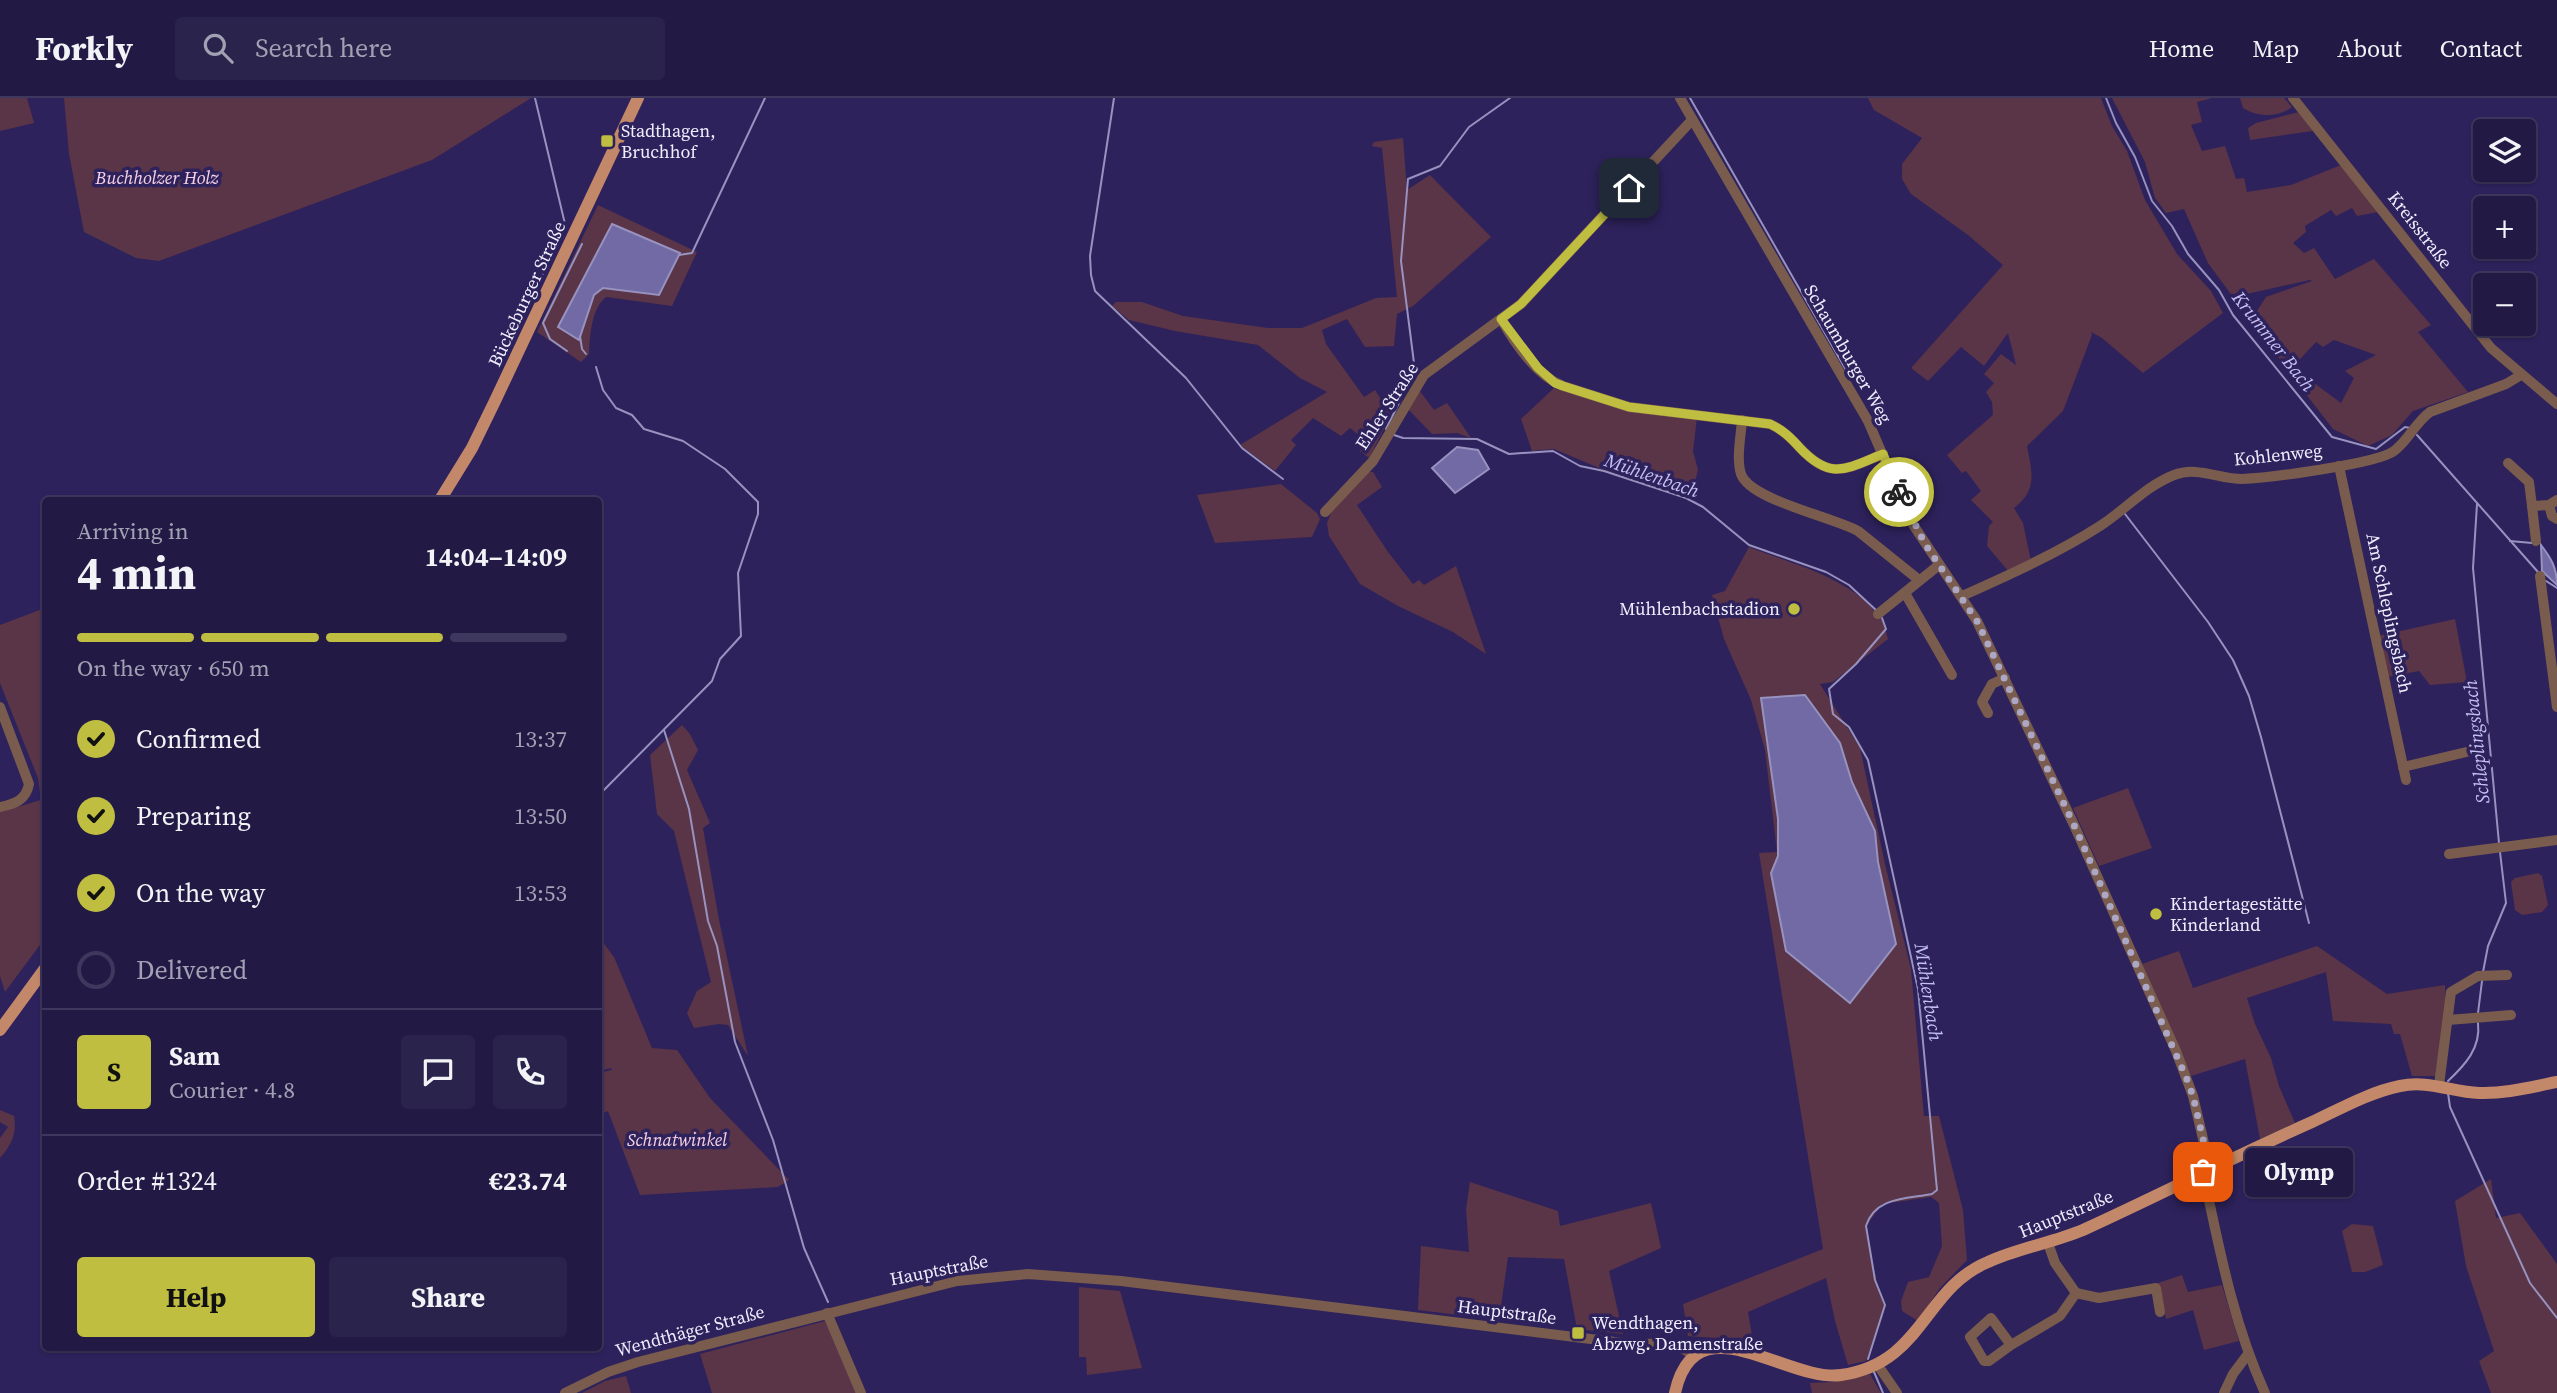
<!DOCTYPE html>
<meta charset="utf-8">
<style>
:root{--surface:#221a45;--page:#2a234c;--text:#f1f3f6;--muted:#a2a1b3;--line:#3f385e;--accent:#c0be41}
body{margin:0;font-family:"Source Serif 4",serif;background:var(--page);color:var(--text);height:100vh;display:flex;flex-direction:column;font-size:26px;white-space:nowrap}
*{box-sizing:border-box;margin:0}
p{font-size:23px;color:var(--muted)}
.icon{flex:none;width:38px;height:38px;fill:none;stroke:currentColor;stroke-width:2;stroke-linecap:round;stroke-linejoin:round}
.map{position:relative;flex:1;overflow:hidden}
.details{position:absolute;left:42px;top:399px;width:560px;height:854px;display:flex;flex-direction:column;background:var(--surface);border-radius:7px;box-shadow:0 2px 5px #0004,0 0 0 2px var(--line)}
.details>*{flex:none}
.controls{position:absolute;left:2473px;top:21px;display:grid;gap:14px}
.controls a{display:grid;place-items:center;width:63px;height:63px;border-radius:7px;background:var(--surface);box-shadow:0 2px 5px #0004,0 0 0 2px var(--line);font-size:35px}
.pin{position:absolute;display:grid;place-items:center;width:60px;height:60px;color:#fff;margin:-30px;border-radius:14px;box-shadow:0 4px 10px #0006}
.courier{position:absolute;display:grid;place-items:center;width:70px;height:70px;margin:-35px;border:5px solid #c0be41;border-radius:50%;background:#fff;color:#222;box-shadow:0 2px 9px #0007}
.bubble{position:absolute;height:49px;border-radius:7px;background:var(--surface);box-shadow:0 2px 5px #0004,0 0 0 2px var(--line);font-size:23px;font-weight:700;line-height:49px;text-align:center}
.head em{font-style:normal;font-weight:700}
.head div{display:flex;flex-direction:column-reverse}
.head{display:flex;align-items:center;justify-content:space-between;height:119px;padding:0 35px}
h1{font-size:46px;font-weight:700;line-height:52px}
.bar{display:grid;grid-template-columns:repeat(4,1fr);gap:10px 7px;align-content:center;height:84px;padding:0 35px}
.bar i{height:9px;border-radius:5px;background:var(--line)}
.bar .on{background:var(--accent)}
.bar p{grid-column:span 4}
.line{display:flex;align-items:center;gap:18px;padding:0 35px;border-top:2px solid var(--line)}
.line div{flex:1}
.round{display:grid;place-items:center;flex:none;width:74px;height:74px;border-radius:7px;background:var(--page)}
ol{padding:0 35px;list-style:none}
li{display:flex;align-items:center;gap:21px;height:77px}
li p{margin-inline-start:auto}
li .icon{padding:7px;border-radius:50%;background:var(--accent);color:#111;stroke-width:4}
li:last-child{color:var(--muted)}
li i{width:38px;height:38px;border:4px solid var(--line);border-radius:50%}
.button{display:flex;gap:14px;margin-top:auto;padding:14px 35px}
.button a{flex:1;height:80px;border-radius:7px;background:var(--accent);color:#111;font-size:28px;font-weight:700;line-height:80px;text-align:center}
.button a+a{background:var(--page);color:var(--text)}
header{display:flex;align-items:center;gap:42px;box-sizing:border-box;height:98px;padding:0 35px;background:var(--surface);border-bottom:2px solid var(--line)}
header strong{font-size:33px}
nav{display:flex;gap:38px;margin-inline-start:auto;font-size:24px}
.search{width:490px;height:63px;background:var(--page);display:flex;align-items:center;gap:18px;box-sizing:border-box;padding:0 24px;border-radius:7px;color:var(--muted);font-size:26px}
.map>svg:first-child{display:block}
.green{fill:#5a3447}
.water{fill:#716aa5;stroke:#9792bf;stroke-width:2}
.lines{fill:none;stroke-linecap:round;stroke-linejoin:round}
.stream{stroke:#9792bf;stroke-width:2}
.minor{stroke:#795c4d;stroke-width:10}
.major{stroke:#c38869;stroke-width:12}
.done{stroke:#aba7c5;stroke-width:7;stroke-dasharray:0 12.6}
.route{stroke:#c0be41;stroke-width:9}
.poi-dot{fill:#c0be41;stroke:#2e225c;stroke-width:2.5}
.labels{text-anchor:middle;stroke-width:7;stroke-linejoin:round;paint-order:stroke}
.poi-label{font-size:18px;fill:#efeefd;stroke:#2e225c;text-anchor:start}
.park-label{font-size:18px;font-style:italic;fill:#f8d1e3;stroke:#2e225c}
.street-label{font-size:18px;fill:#efeefd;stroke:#2e225c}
.water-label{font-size:19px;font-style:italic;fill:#c3bff3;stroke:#2e225c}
</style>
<header>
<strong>Forkly</strong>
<div class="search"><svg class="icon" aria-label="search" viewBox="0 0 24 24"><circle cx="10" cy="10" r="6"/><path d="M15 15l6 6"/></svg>Search here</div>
<nav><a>Home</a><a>Map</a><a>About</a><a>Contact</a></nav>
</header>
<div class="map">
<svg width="2557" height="1295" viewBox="0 0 2557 1295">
<rect width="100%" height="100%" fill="#2e225c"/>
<g class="green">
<path d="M 0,0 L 27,0 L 34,25 L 0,33 Z"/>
<path d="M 64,0 L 531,0 L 432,62 L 159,163 L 136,160 L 84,134 L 69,56 Z"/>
<path d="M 1868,0 L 2101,0 L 2112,28 L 2127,53 L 2145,102 L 2177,156 L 2211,193 L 2223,215 L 2143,275 L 2102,240 L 2091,234 L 2092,237 L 2063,313 L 2027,348 C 2032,374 2038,392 2014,410 L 2023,425 L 2031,463 L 2009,474 L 1987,448 L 1989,428 L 1993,424 L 1971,402 L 1981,393 L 1966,373 L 1962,375 L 1947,357 L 1993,317 L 1992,304 L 1986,294 L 1994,285 L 1984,276 L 2001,256 L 2016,267 L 2008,235 L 1984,268 L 1961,249 L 1928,283 L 1911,270 L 2003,167 L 1968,137 L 1911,96 L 1902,81 L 1902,66 L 1922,40 L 1874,12 Z"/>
<path d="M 2112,0 L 2212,0 L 2197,4 L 2202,24 L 2191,27 L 2202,53 L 2225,48 L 2236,81 L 2244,80 L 2247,94 L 2291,87 L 2341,67 L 2378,114 L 2357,118 L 2352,110 L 2336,118 L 2331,112 L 2305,128 L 2306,134 L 2293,145 L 2304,155 L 2314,150 L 2335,181 L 2374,161 L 2431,227 L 2418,234 L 2468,294 L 2413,313 L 2392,337 L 2368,348 L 2333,331 L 2305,295 L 2314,285 L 2341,305 L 2354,280 L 2345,273 L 2376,257 L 2334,242 L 2323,249 L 2316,244 L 2289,273 L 2250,224 L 2266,199 L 2312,183 L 2310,182 L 2233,199 L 2208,165 L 2184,111 L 2166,115 L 2155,100 L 2145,64 Z"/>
<path d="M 2240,0 L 2284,0 L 2292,9 C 2278,20 2257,19 2243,10 Z"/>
<path d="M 2299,14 L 2313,33 L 2250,42 L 2248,30 L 2256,25 Z"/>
<path d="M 1403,40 L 1407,92 L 1430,77 L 1491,139 L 1413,208 L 1397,216 L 1394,248 L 1365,249 L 1347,221 L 1322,232 L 1326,246 L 1364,299 L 1375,292 L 1391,317 L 1369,360 L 1360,353 L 1366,343 L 1350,330 L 1341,338 L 1313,320 L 1291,342 L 1296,347 L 1275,373 L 1240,347 L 1327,294 L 1300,280 L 1258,247 L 1175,233 L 1129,222 L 1112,208 L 1116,204 L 1142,204 L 1183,218 L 1268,230 L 1302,230 L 1376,200 L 1397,199 L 1382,50 L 1372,48 L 1374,44 Z"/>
<path d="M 598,107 L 697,154 L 672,208 L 606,199 C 591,211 590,238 589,256 L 581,264 L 537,234 Z"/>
<path d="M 1554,290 L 1613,308 L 1697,319 L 1693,353 L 1698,372 L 1693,391 L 1675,396 L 1604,372 L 1554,351 L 1532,353 L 1521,321 Z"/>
<path d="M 1419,292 L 1434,312 L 1447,305 L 1471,340 L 1457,335 L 1432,336 L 1408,311 Z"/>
<path d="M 1369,374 L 1373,374 L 1382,389 L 1357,407 L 1388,454 L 1413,486 L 1419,482 L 1424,487 L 1456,468 L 1486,556 L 1453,534 L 1398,508 L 1360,486 L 1329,438 L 1327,425 L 1332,412 Z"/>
<path d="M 1281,386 L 1317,415 L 1320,421 L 1312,439 L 1215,445 L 1197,397 Z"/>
<path d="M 1749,449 C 1794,467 1852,479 1881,521 C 1885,526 1886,535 1888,541 L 1833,584 L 1820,586 L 1860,650 L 1885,766 L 1911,871 L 1924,1018 L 1939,1018 L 1963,1112 L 1967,1162 L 1940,1190 L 1918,1223 L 1902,1213 L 1901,1203 L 1908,1184 L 1929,1179 L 1942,1148 L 1939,1105 L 1931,1099 L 1882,1106 L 1866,1128 C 1872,1156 1874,1183 1885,1209 L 1866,1263 L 1848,1267 L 1835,1223 L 1826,1180 L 1748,1214 L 1753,1243 L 1688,1238 L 1683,1206 L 1823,1151 L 1759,755 L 1777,754 L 1765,652 L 1751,602 L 1724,541 L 1712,497 L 1725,493 Z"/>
<path d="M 45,510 L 45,840 L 5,894 L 0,878 L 0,714 L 41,702 L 38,680 L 0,585 L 0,527 Z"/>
<path d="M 2455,521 L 2467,584 L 2430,587 L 2419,573 L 2387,579 L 2378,538 Z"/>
<path d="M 682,627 L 690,636 L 698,652 L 687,672 L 710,725 L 703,730 L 719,822 L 748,958 L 728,927 L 719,926 L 694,930 L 687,915 L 697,893 L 711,884 L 674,733 L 657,716 L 650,657 Z"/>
<path d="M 2128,690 L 2152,750 L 2099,768 L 2073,710 Z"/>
<path d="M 2538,775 L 2542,778 L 2548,807 L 2542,814 L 2522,817 L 2515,812 L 2511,784 L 2515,780 Z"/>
<path d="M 599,839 L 614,859 L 652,950 L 677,952 L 710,1000 L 789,1082 L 778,1089 L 640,1097 L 608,1013 L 599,1017 L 599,975 L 612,972 L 611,970 L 599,973 Z"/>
<path d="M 2317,848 L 2387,896 L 2445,887 L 2446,910 L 2436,978 L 2412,978 L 2400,936 L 2394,936 L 2391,926 L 2333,923 L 2326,874 L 2247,900 L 2255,926 L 2271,960 L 2279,988 L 2295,1025 L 2260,1041 L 2245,961 L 2191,978 L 2142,866 L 2179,853 L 2193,890 Z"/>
<path d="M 0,1012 L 14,1018 C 17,1036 12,1046 0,1060 L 0,1040 L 8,1029 L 0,1024 Z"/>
<path d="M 2491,1081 L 2496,1120 L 2520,1115 L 2557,1166 L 2557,1295 L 2491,1295 L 2479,1263 L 2494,1253 L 2466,1168 L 2455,1103 Z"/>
<path d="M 1470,1084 L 1558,1113 L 1560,1128 L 1651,1105 L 1661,1150 L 1609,1173 L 1623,1236 L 1577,1231 L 1564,1161 L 1508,1159 L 1499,1222 L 1418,1212 L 1421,1148 L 1469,1154 L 1466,1111 Z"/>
<path d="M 2352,1126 L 2373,1128 L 2383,1167 L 2365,1174 L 2352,1174 L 2342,1133 Z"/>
<path d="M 2182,1177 L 2188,1194 L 2222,1187 L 2239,1243 L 2204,1252 L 2193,1212 L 2166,1221 L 2158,1185 Z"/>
<path d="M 1079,1189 L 1120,1193 L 1142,1270 L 1087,1277 L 1086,1259 L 1079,1259 Z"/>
<path d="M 825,1223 L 857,1295 L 712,1295 L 700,1256 Z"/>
<path d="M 1870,1276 L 1881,1295 L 1812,1295 L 1810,1285 L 1832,1284 Z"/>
<path d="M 626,1278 L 631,1295 L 582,1295 L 605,1283 Z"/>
</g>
<g class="water">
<path d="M 612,126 L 680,155 L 659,197 L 603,190 L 594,197 L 579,242 L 558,229 Z"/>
<path d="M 1457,349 L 1478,352 L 1489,371 L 1455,395 L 1432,370 Z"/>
<path d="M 2541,447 C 2551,460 2557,470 2557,487 L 2542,473 Z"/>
<path d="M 1805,597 L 1840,645 L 1852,684 L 1875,733 L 1878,764 L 1896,846 L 1850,905 L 1786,853 L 1771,775 L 1778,758 L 1778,721 L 1761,600 Z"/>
</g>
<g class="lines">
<g class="stream">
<path d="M 535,0 L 565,126 L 536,191"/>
<path d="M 1114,0 L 1090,158 L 1091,177 L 1095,193 L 1186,280 L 1242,350 L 1283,381"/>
<path d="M 1690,0 L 1846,272"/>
<path d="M 2106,0 L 2116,25 L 2135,59 L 2152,103 L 2172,128 L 2188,156 L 2219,192 L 2233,217 L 2332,339 L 2376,351 L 2405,329 L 2410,330"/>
<path d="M 679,157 L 692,155 L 765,0"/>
<path d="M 580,238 L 582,251 L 586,256"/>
<path d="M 567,253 L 550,241 L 543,225 L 582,146"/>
<path d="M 596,269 L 603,292 L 616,310 L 632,317 L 644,331 L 683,343 L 725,371 L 758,404 L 758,416 L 738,475 L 741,538 L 720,561 L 712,583 L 598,698"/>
<path d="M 1386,331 L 1415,273 L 1401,163 L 1408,81 L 1440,68 L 1469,29 L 1510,0"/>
<path d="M 1394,337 L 1403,340 L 1477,341 L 1509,356 L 1553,353 L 1580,368 L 1604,373 L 1686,400 L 1703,409 L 1749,447 L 1826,474 L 1849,487 L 1877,513"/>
<path d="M 2417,337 L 2538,474"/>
<path d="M 2477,406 L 2473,470 L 2499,745"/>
<path d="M 2125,416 L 2208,524 L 2233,562 L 2249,598 L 2261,639 L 2309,825"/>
<path d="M 2510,443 L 2532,445"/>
<path d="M 2546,483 L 2557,490"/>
<path d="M 664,632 L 689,711 L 708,823 L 717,848 L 735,944 L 773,1042 L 804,1150 L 828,1204"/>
<path d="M 2483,874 L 2488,848 L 2506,805 L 2500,754"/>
<path d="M 2478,915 L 2482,883"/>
<path d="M 2448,983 C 2465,967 2481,950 2478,925"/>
<path d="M 2448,995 L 2450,1009 L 2530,1185 L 2557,1220"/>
<path d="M 1868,1261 L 1885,1207 L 1875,1182 L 1866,1128 C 1875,1099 1906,1101 1932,1096 L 1937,1092 L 1918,891 L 1868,662 L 1849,629 L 1833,616 L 1829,591 L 1856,566 L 1886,531 L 1882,520"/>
<path d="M 1874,1274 L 1883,1295"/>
</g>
<g class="minor">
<path d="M 1680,0 L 1868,323 L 1912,425 L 1977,523 L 2074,727 L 2176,953 L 2193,998 L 2210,1071"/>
<path d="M 2293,0 L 2491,250 L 2557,306"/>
<path d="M 1501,221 C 1514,244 1537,278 1563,288 L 1629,309 L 1770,326 C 1783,332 1791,340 1800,350 C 1831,383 1846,371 1883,356"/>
<path d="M 1742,322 C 1741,338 1736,360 1741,376 C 1750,402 1833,419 1858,433 L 1919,482"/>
<path d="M 2508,365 L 2529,384 L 2532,408 L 2549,407 L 2557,402"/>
<path d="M 2339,368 L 2406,682"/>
<path d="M 2549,407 L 2552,418 L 2557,421"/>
<path d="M 2532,408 L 2536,443"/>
<path d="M 1325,414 L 1373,363 L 1424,277 L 1521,206 L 1692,22"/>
<path d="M 2540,478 L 2557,609"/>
<path d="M 1905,495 L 1952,577"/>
<path d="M 1962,498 C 2009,477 2056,456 2100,428 C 2125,412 2146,388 2174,377 C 2197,368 2219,381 2242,381 C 2267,380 2377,366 2394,353 C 2408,343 2415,325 2430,314 L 2506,286 L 2521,277"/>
<path d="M 1878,516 L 1939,467"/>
<path d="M 0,609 L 29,686 C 26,702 15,706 0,709"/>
<path d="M 1988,615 L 1982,604 L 1992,586 L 2005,580"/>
<path d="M 2403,669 L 2479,651"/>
<path d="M 2449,756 L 2557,742"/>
<path d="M 2448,922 L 2511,917"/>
<path d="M 2439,987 L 2451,894 L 2478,878 L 2507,877"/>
<path d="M 2203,1074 C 2219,1149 2233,1225 2265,1295"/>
<path d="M 2048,1145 L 2055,1165 L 2076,1195"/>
<path d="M 827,1215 L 861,1295"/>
<path d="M 2011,1247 L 1991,1220 L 1970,1239 L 1984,1263 L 1989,1263 L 2011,1247 L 2060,1218 L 2076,1195 L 2099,1200 L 2156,1190 L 2160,1214"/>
<path d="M 1877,1266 L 1897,1295"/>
<path d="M 565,1295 L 608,1274 L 638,1264 L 957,1183 L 1028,1176 L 1121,1183 L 1631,1246 C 1655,1246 1676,1242 1695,1259"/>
<path d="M 2224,1295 L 2233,1276 L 2248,1256"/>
</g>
<g class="major">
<path d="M 440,402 L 472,350 L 494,305 L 638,0"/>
<path d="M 0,932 L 46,869"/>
<path d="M 1675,1295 C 1695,1201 1788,1285 1841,1277 C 1924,1265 1923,1191 1988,1164 C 2018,1150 2052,1145 2083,1132 C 2160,1097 2235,1058 2312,1024 C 2340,1011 2370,994 2400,988 C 2428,982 2452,994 2479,995 C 2505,996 2531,989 2557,984"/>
</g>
</g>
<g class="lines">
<path class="done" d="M 1899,394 L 1925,446 L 1977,523 L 2074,727 L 2186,979 L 2193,998 L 2210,1071 L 2203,1074"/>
<path class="route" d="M 1629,90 L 1521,206 L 1501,221 L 1538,270 L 1555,285 L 1563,288 L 1629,309 L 1770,326 C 1783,332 1791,340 1800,350 C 1831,383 1846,371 1883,356 L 1899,394"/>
</g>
<g class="poi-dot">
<rect x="600" y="36" width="14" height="14" rx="3.5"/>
<circle cx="1794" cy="511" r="7"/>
<circle cx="2156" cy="816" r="7"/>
<rect x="1571" y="1228" width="14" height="14" rx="3.5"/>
</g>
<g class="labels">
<g class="poi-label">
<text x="621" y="39">Stadthagen,<tspan x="621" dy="21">Bruchhof</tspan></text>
<text x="1780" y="517" text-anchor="end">Mühlenbachstadion</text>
<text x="2170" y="812">Kindertagestätte<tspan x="2170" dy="21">Kinderland</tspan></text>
<text x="1592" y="1231">Wendthagen,<tspan x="1592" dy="21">Abzwg. Damenstraße</tspan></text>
</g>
<g class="park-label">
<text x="157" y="86">Buchholzer Holz</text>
<text x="677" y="1048">Schnatwinkel</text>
</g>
<g class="street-label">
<text transform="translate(2420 132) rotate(52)" y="6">Kreisstraße</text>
<text transform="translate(527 196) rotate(-65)" y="6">Bückeburger Straße</text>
<text transform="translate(1848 256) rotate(60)" y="6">Schaumburger Weg</text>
<text transform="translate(1387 308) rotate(-57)" y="6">Ehler Straße</text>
<text transform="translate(2278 357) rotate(-6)" y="6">Kohlenweg</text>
<text transform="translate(2389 515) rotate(78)" y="6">Am Schleplingsbach</text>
<text transform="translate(2066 1116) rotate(-22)" y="6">Hauptstraße</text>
<text transform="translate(939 1172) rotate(-11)" y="6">Hauptstraße</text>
<text transform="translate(1507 1214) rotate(7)" y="6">Hauptstraße</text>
<text transform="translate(690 1233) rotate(-15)" y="6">Wendthäger Straße</text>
</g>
<g class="water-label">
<text transform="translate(2274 243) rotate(52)" y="7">Krummer Bach</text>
<text transform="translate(1652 377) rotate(19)" y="7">Mühlenbach</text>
<text transform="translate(2476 644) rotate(-96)" y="7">Schleplingsbach</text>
<text transform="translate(1929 894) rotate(81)" y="7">Mühlenbach</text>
</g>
</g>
</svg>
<div class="controls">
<a><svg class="icon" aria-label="layers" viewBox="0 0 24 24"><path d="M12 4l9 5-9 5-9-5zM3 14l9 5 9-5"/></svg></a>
<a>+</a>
<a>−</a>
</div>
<div class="pin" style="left:2203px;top:1074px;background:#ea580c"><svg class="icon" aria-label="bag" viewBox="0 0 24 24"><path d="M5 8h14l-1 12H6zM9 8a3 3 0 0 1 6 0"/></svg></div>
<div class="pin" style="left:1629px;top:90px;background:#1f2937"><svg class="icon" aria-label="home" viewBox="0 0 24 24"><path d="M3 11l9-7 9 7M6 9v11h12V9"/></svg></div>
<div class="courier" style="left:1899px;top:394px"><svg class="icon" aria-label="bike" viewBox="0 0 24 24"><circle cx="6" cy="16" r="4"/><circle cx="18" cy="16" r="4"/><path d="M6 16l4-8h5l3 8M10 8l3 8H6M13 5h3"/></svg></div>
<div class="bubble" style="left:2245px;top:1050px;width:108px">Olymp</div>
<section class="details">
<div class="head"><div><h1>4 min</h1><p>Arriving in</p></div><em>14:04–14:09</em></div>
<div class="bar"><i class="on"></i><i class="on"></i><i class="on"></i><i></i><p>On the way · 650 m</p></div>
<ol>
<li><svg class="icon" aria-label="check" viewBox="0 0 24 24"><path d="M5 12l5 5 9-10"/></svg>Confirmed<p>13:37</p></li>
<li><svg class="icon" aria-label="check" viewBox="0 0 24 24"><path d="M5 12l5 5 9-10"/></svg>Preparing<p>13:50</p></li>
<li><svg class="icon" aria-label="check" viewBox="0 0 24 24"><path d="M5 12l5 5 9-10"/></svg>On the way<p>13:53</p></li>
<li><i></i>Delivered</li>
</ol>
<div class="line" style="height:126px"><b class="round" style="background:var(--accent);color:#111">S</b><div><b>Sam</b><p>Courier · 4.8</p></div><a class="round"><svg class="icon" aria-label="chat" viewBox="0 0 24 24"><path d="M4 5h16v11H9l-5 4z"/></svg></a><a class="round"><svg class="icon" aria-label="phone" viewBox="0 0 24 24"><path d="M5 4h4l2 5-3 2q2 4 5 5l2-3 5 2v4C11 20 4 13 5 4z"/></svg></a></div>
<div class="line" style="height:91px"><div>Order #1324</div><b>€23.74</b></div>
<div class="button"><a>Help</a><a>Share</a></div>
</section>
</div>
